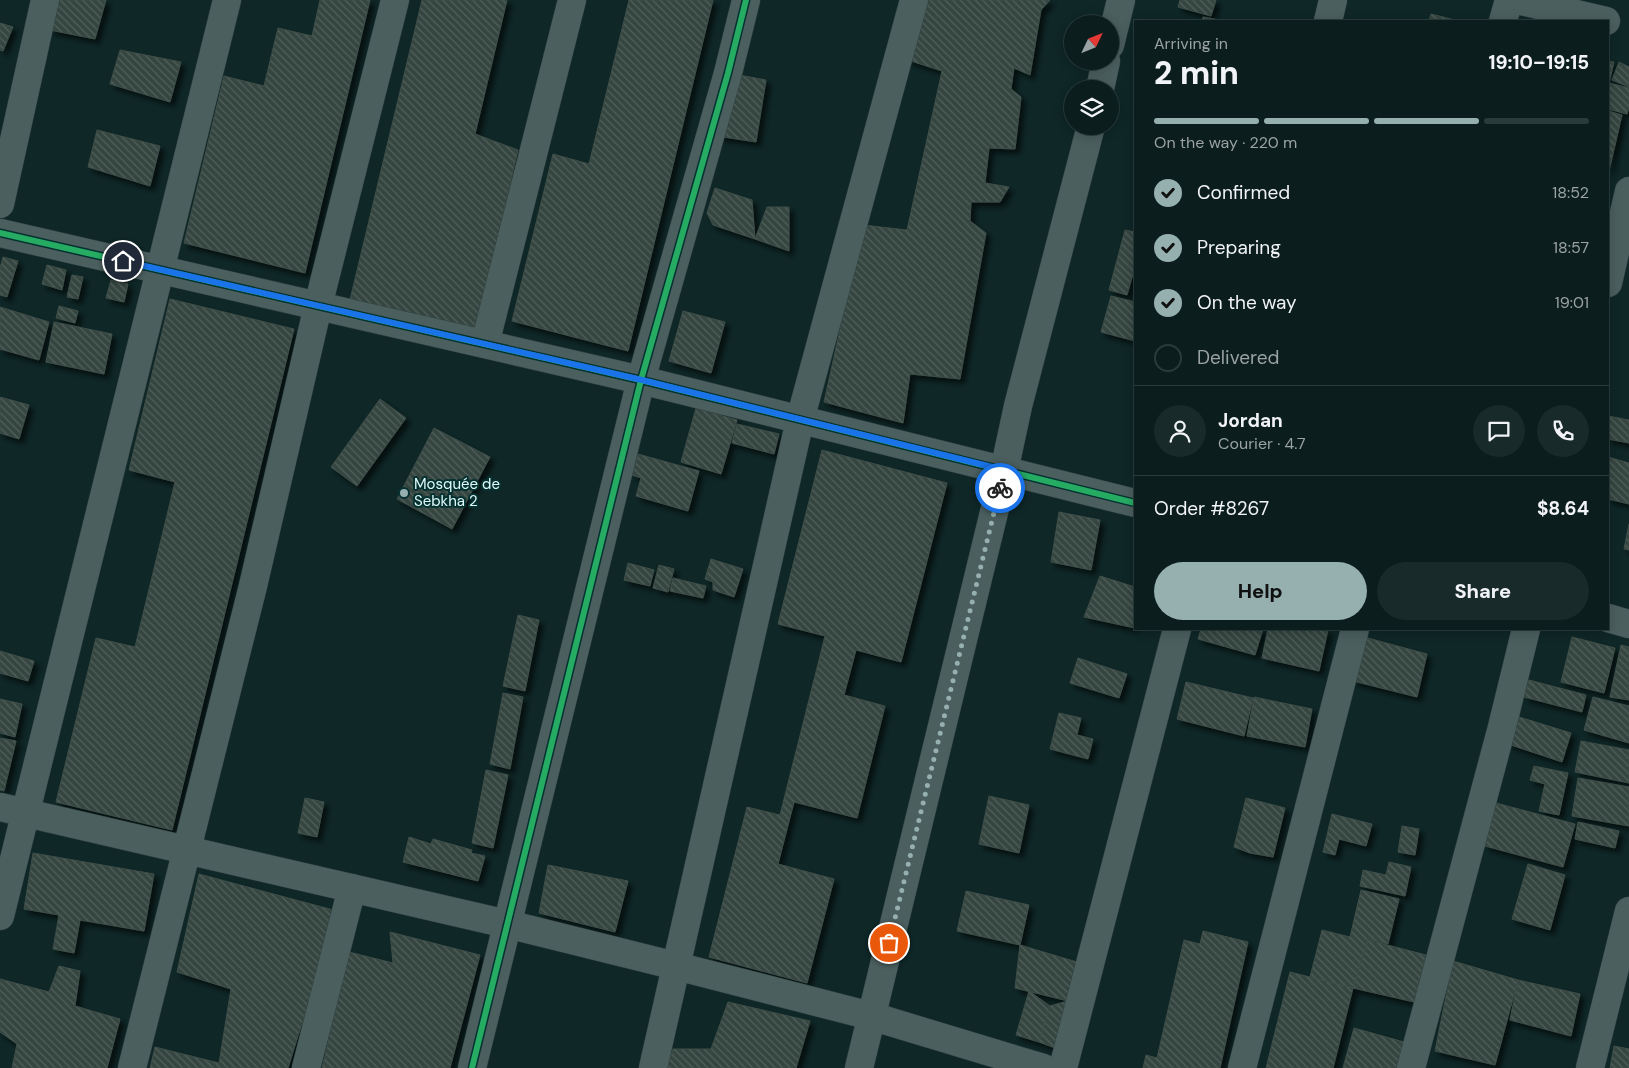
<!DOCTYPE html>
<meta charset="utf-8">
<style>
:root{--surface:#0b1d1d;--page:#192a2a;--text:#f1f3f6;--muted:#9aa2a4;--line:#2b3b3b;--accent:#96b0b0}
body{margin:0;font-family:"DM Sans",sans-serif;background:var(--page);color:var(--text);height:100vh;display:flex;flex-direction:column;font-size:19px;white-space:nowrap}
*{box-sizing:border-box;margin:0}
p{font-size:16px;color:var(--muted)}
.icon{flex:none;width:28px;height:28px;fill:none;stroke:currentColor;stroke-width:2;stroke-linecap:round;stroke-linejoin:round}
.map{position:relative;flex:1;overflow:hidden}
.side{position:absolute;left:1134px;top:20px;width:475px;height:610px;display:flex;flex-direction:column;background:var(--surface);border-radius:0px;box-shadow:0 2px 12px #0003,0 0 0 1px var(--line)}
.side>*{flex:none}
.needle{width:32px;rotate:47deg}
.tools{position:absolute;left:1064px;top:15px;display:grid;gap:10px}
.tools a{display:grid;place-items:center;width:55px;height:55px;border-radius:50%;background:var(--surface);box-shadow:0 2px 12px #0003,0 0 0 1px var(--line);font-size:25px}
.pin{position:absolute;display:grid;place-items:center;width:42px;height:42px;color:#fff;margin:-21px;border:2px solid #fff;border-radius:50%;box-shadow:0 1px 5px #0007}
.courier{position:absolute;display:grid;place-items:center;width:50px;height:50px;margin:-25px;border:4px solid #1a73e8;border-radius:50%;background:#fff;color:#222;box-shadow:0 1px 6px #0007}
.overview em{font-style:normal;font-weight:800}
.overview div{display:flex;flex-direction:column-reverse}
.overview{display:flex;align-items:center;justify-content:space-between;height:85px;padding:0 20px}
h1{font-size:32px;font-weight:800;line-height:38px}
.bar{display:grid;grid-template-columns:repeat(4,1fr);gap:8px 5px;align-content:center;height:60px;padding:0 20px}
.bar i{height:6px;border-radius:4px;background:var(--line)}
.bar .selected{background:var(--accent)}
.bar p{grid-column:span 4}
.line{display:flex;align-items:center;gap:12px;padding:0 20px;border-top:1px solid var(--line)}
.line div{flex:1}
.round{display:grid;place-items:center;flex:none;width:52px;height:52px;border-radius:26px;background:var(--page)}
ol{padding:0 20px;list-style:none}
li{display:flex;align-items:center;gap:15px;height:55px}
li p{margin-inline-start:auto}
li .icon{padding:5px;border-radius:50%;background:var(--accent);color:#111;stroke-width:4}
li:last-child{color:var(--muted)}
li i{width:28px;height:28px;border:2px solid var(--line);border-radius:50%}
.primary-button{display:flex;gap:10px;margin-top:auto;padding:10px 20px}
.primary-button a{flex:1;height:58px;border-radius:30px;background:var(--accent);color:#111;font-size:20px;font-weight:800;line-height:58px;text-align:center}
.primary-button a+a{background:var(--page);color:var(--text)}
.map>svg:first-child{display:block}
.building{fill:url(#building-back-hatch);stroke:#3f4e48;filter:url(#shadow)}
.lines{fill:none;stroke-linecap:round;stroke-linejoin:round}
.minor-casing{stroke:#314242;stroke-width:29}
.minor{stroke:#4b5f5e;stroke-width:28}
.cycleway-casing{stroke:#053131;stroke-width:9}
.cycleway{stroke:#26ab63;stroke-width:6}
.done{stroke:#96b0b0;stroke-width:5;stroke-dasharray:0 9}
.route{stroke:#1a73e8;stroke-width:6}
.poi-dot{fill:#96b0b0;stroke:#053131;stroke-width:2}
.labels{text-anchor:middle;stroke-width:4;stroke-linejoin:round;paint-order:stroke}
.poi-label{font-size:15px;fill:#dffaf9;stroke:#053131;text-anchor:start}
</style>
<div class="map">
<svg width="1629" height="1068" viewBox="0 0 1629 1068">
<defs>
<pattern id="building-back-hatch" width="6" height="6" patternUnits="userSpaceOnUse" patternTransform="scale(1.25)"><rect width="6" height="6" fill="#354540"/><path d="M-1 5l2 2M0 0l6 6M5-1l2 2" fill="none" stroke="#52615c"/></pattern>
<filter id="shadow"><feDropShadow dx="4.5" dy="4.5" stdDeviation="2.5" flood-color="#0009"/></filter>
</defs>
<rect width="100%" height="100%" fill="#0f2727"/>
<g class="building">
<path d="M 59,0 L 106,0 L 95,39 L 50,30 Z"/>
<path d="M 320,0 L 370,0 L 305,273 L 184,243 L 224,76 L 264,86 L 278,28 L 312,36 Z"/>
<path d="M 422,0 L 507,0 L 475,134 L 518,150 L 476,332 L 348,308 Z"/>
<path d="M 629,0 L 713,0 L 628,351 L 512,321 L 553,154 L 589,164 Z"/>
<path d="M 922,0 L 1050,0 L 1041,10 L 1030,75 L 1014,68 L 1011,89 L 1021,97 L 1015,149 L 989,148 L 985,183 L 1009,187 L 1000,202 L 971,202 L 970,221 L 986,233 L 960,379 L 910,374 L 903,423 L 824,402 L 863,225 L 907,230 L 942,71 L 908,60 Z"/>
<path d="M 1180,0 L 1216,0 L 1211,16 L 1178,7 Z"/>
<path d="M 1431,14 L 1459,21 L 1429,21 Z"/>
<path d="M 1203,17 L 1225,21 L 1202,21 Z"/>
<path d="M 0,23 L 13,27 L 3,51 L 0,50 Z"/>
<path d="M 120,50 L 181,62 L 170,102 L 110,84 Z"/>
<path d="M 1608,61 L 1614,62 L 1609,83 L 1629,88 L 1629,107 L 1627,114 L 1608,109 Z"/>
<path d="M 1619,62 L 1629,67 L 1629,87 L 1612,80 Z"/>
<path d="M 728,73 L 766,80 L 756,142 L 717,136 Z"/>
<path d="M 1608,111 L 1622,115 L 1609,171 L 1608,170 Z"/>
<path d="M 97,130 L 160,146 L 150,186 L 88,167 Z"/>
<path d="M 715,188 L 752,200 L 755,239 L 713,225 L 707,213 Z"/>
<path d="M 767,207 L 789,207 L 789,251 L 755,239 Z"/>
<path d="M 1125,230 L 1135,232 L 1135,267 L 1127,295 L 1109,290 Z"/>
<path d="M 3,257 L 18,261 L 7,297 L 0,295 L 0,268 Z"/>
<path d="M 47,265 L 66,270 L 62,290 L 42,284 Z"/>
<path d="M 72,275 L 83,277 L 78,299 L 67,297 Z"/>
<path d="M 111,280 L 128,284 L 124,302 L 106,298 Z"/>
<path d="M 1111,296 L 1135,302 L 1135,341 L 1101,332 Z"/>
<path d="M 170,299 L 294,329 L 172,830 L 56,802 L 96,638 L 135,647 L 175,482 L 129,470 Z"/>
<path d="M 59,306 L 78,311 L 75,323 L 56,318 Z"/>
<path d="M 0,307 L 49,322 L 39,360 L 0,349 Z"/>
<path d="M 683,311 L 725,322 L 711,373 L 669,361 Z"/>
<path d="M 54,322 L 112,334 L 104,374 L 46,362 Z"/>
<path d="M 0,397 L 29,405 L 19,439 L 0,433 Z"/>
<path d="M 380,399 L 406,418 L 357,486 L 331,467 Z"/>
<path d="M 696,408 L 737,420 L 721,474 L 681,462 Z"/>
<path d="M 1608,416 L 1629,420 L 1629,443 L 1608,439 Z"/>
<path d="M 737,424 L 779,434 L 774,454 L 732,443 Z"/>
<path d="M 434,428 L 490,457 L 452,529 L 397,499 Z"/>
<path d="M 822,450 L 947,483 L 901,662 L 856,650 L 844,695 L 885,706 L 857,818 L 794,802 L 778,864 L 834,879 L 807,983 L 709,957 L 747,807 L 780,815 L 825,636 L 778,624 Z"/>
<path d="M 638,454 L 699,471 L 688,511 L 636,496 L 641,478 L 632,475 Z"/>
<path d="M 1608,457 L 1629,463 L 1629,504 L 1608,499 Z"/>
<path d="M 1059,512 L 1100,520 L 1091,570 L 1051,562 Z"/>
<path d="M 1629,524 L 1629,550 L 1624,549 Z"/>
<path d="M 711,559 L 743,569 L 734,597 L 713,590 L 713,582 L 705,579 Z"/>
<path d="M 628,563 L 654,570 L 650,586 L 624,580 Z"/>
<path d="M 659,565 L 674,569 L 668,592 L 653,588 Z"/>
<path d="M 1100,576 L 1135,587 L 1135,628 L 1084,617 Z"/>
<path d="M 673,578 L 706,586 L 703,598 L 670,591 Z"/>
<path d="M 518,615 L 539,620 L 525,691 L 503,686 Z"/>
<path d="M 1201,629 L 1263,629 L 1255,655 L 1198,639 Z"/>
<path d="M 1268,629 L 1328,630 L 1319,671 L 1262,658 Z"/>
<path d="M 1364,637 L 1427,654 L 1417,697 L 1353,681 Z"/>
<path d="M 1572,637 L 1615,648 L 1604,693 L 1561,682 Z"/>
<path d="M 1621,645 L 1629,647 L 1629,700 L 1610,697 Z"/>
<path d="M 0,651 L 34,661 L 28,681 L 0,673 Z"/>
<path d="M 1078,658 L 1127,674 L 1119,698 L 1070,683 Z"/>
<path d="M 1529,680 L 1586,695 L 1582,712 L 1524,697 Z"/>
<path d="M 1186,682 L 1253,698 L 1244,736 L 1177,719 Z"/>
<path d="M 503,693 L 523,697 L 510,769 L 490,764 Z"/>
<path d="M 1254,697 L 1312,709 L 1305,747 L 1247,736 Z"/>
<path d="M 1593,697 L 1629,706 L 1629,743 L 1584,730 Z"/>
<path d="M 0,699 L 22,704 L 15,737 L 0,733 Z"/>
<path d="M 1059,713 L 1081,718 L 1077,735 L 1093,739 L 1088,759 L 1050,749 Z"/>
<path d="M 1516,716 L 1571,733 L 1562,762 L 1508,744 Z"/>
<path d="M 0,738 L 16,741 L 4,791 L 0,790 Z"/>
<path d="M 1581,741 L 1629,750 L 1629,783 L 1575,772 Z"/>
<path d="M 1534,766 L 1568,773 L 1559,815 L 1539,811 L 1545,784 L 1530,780 Z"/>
<path d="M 486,770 L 508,775 L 493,848 L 472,843 Z"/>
<path d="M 1578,778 L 1629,787 L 1629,826 L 1572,816 Z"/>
<path d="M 989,796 L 1029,805 L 1019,853 L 979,844 Z"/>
<path d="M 305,798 L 324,802 L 317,837 L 298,833 Z"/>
<path d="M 1246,798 L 1285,808 L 1273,857 L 1250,853 L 1234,847 Z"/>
<path d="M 1496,803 L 1575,824 L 1563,867 L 1485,846 Z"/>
<path d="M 1332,814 L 1372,824 L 1366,846 L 1339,839 L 1335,855 L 1323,852 Z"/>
<path d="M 1578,822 L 1619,831 L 1615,848 L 1575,839 Z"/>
<path d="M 1402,826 L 1419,829 L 1415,855 L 1398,852 Z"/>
<path d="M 409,837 L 431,844 L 433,839 L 472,850 L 471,853 L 485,856 L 478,881 L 403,862 Z"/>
<path d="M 33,853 L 154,874 L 144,931 L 80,920 L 74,953 L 53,949 L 59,915 L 24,909 Z"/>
<path d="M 1389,862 L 1411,867 L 1405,896 L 1360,886 L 1363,870 L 1386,875 Z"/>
<path d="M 1528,864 L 1565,875 L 1550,930 L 1512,919 Z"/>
<path d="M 548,865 L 628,881 L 615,932 L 539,913 Z"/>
<path d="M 199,874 L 337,911 L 288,1068 L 150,1068 L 155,1047 L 219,1063 L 231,989 L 177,972 Z"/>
<path d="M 1361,890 L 1399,899 L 1388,944 L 1368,939 L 1353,988 L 1310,977 L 1322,930 L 1350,937 Z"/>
<path d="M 966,891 L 1029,905 L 1020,945 L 957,931 Z"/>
<path d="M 1203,931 L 1248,942 L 1220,1068 L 1143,1068 L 1146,1055 L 1157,1058 L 1184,940 L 1200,944 Z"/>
<path d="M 390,932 L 480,955 L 450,1068 L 322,1068 L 349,952 L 393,963 Z"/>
<path d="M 1368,940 L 1426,955 L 1414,1002 L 1353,988 Z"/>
<path d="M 1020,945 L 1077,962 L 1068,1001 L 1015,988 Z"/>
<path d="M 1453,961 L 1518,980 L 1495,1065 L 1435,1051 Z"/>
<path d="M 59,966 L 80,971 L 75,1006 L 120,1019 L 107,1068 L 12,1068 L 17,1044 L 0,1032 L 0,979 L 49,992 Z"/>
<path d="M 1290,972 L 1353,988 L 1333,1068 L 1266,1068 Z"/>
<path d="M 1518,980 L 1580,994 L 1571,1036 L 1510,1020 Z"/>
<path d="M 1029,991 L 1050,1006 L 1039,1042 L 1016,1035 Z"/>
<path d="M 1068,1001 L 1055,1048 L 1039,1042 L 1050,1006 Z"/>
<path d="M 728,1002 L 810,1021 L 796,1068 L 658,1068 L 660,1058 L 669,1060 L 673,1049 L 711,1049 Z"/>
<path d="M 1354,1028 L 1404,1042 L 1397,1068 L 1343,1068 Z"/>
<path d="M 1614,1046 L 1629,1049 L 1629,1068 L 1610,1068 Z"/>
</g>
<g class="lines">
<g class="minor-casing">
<g id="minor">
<path d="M 1517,0 L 1606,21"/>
<path d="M 1328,21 L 1333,0"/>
<path d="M 1503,21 L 1509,0"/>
<path d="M 1110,45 L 1121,0"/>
<path d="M 1100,89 L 1106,61"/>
<path d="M 0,204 L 45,0"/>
<path d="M 0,233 L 641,380 L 1135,503"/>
<path d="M 1608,283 L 1629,191"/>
<path d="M 485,344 L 572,0"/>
<path d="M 1608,618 L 1629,624"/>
<path d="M 0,807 L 507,924 L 676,966 L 871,1016 L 1043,1068"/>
<path d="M 0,916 L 227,0"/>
<path d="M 132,1068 L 253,586 L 318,306 L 395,0"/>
<path d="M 306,1068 L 352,888"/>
<path d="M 472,1068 L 641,380 L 728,73 L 746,0"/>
<path d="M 653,1068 L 800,420 L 914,0"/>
<path d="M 859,1068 L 1004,471 L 1018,406 L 1091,126"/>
<path d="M 1063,1068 L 1177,629"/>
<path d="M 1242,1068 L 1355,629"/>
<path d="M 1411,1068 L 1502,727 L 1526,629"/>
<path d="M 1590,1068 L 1629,911"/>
</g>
</g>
<use href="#minor" class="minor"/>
<g class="cycleway-casing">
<g id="cycleway">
<path d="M 0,233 L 641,380 L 1135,503"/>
<path d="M 472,1068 L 641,380 L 728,73 L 746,0"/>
</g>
</g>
<use href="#cycleway" class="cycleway"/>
</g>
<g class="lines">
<path class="done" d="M 889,943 L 1000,488"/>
<path class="route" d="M 123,261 L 642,380 L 1004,470 L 1000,488"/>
</g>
<circle class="poi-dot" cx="404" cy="493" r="5"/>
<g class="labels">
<g class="poi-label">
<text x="414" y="489">Mosquée de<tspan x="414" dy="17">Sebkha 2</tspan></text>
</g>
</g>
</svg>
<div class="tools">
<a><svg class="needle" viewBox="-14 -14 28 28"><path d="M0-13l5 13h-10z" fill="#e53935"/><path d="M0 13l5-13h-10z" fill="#9aa2a4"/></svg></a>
<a><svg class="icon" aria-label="layers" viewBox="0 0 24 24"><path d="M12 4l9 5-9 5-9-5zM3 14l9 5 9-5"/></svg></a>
</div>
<div class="pin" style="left:889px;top:943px;background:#ea580c"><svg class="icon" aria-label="bag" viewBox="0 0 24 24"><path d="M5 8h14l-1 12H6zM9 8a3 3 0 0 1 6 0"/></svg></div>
<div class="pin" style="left:123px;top:261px;background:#1f2937"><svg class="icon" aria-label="home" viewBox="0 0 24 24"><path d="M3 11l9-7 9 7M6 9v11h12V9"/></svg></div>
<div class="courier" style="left:1000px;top:488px"><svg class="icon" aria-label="bike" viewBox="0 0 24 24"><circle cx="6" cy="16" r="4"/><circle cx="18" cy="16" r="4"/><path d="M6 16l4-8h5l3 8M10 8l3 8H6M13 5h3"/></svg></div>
<section class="side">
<div class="overview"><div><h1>2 min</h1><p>Arriving in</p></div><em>19:10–19:15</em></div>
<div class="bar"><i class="selected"></i><i class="selected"></i><i class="selected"></i><i></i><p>On the way · 220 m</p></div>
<ol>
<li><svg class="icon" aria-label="check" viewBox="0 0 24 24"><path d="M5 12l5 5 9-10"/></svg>Confirmed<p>18:52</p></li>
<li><svg class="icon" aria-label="check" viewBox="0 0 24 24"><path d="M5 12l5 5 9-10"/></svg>Preparing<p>18:57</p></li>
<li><svg class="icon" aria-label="check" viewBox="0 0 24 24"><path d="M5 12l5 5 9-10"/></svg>On the way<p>19:01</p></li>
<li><i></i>Delivered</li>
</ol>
<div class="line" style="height:90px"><a class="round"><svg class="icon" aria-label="person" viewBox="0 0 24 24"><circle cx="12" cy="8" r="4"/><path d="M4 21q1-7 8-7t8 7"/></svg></a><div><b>Jordan</b><p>Courier · 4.7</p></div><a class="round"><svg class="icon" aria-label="chat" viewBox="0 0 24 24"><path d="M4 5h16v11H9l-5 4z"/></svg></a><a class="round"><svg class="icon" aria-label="phone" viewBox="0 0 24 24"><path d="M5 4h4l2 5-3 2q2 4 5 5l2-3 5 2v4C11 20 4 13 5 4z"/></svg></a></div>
<div class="line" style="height:65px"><div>Order #8267</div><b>$8.64</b></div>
<div class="primary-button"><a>Help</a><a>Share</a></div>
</section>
</div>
